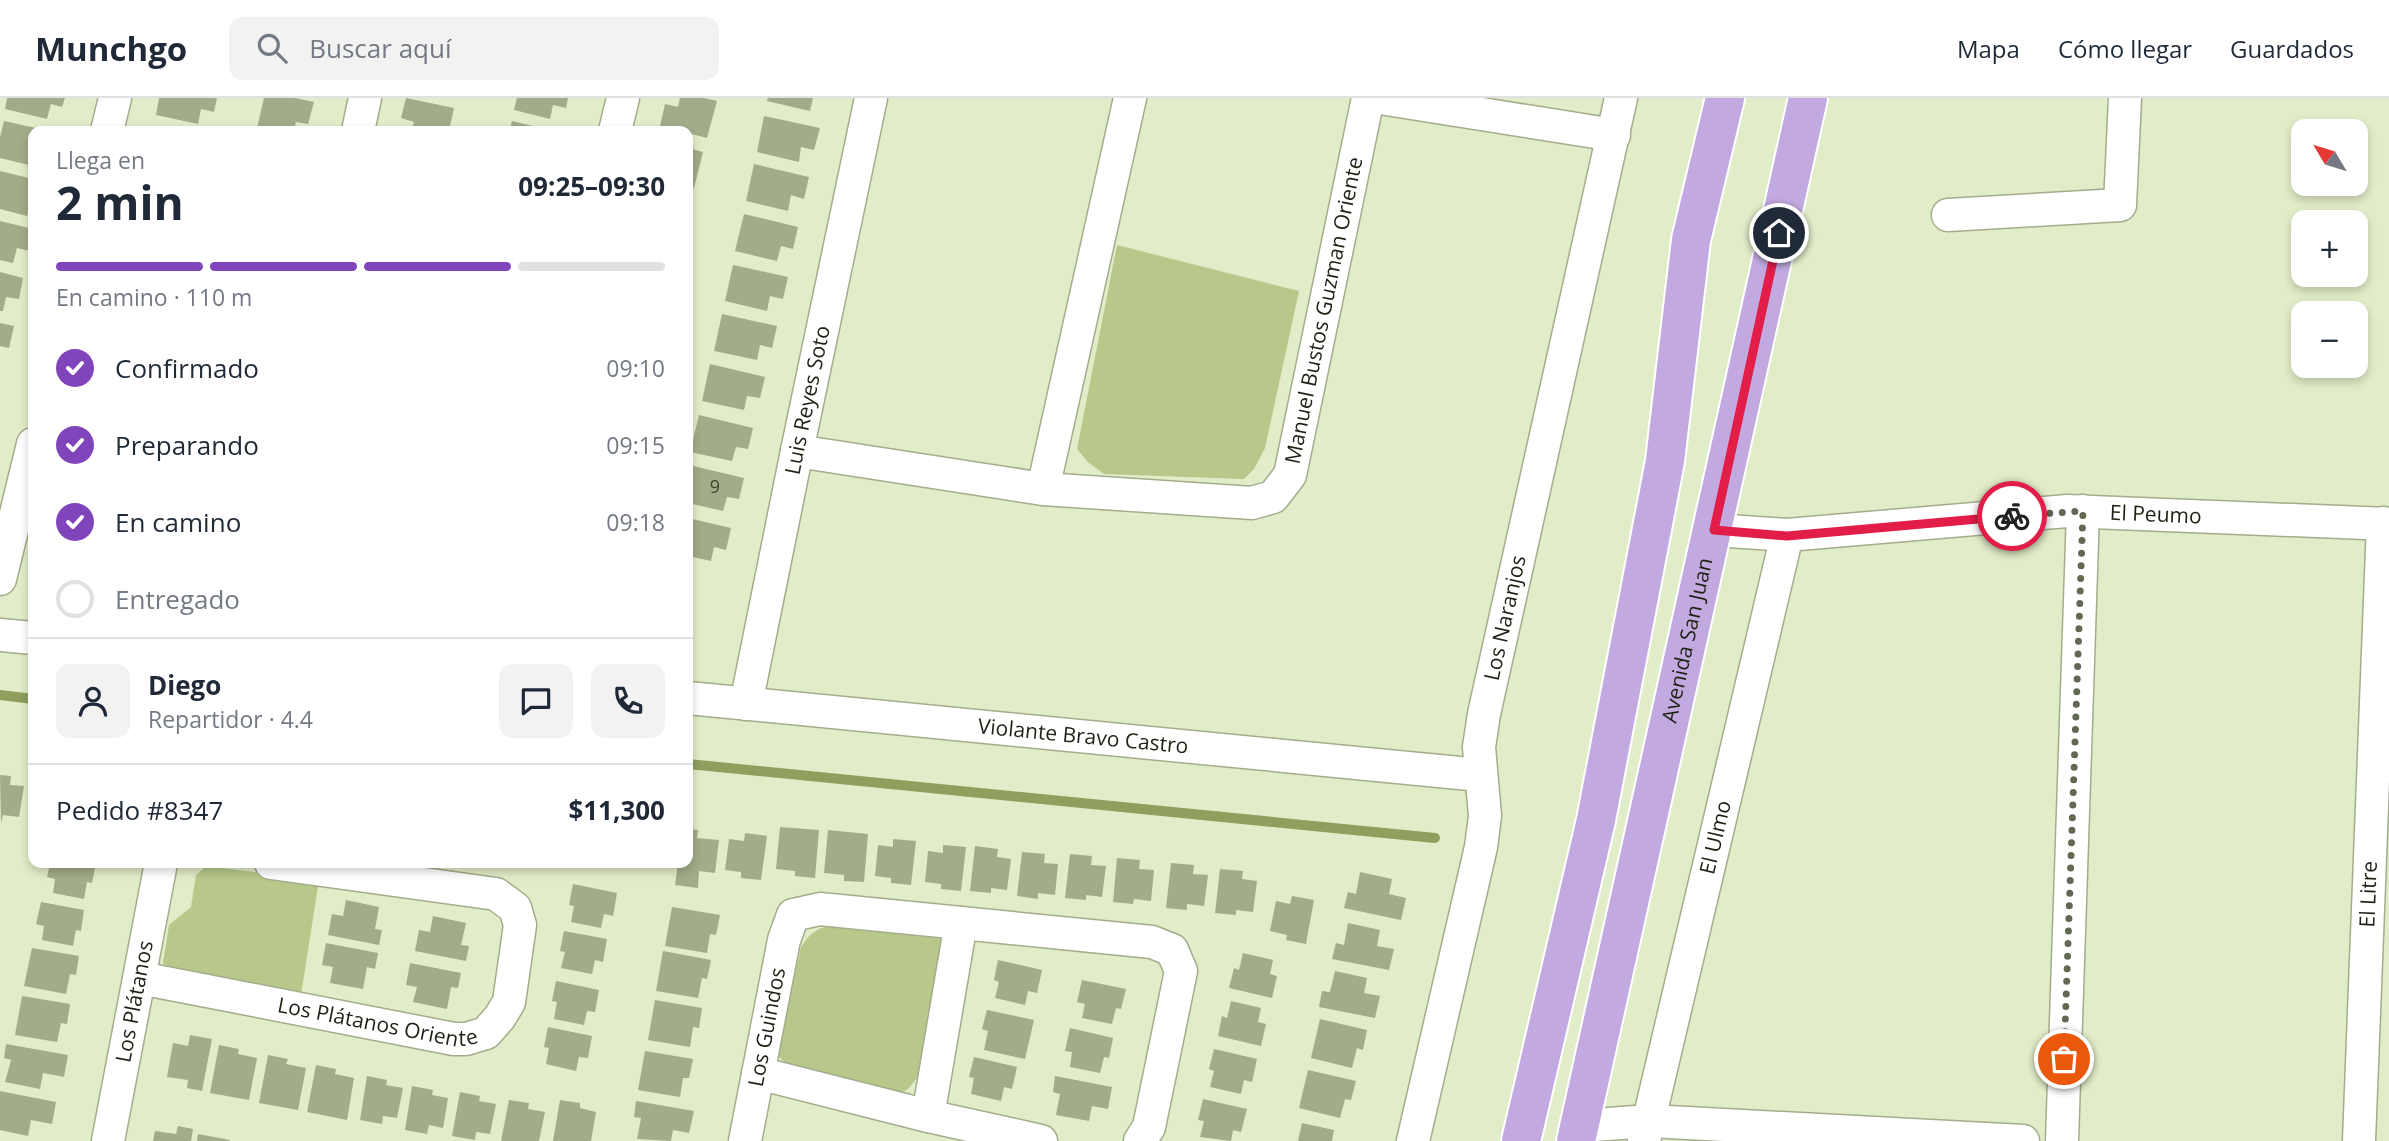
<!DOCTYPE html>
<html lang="es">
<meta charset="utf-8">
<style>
:root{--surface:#fff;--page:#f2f2f3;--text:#1f2937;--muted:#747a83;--line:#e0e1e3;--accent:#8045bb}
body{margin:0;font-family:"Open Sans",sans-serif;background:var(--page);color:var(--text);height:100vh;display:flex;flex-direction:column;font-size:26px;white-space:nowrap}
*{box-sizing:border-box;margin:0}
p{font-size:23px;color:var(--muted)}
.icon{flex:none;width:38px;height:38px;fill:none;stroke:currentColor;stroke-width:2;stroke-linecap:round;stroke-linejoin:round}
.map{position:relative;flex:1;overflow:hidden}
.drawer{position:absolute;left:28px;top:28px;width:665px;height:742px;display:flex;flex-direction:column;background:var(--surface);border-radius:14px;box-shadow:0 4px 10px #0003}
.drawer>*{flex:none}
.needle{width:46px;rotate:308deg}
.buttons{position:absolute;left:2291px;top:21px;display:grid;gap:14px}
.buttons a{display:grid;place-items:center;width:77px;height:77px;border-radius:14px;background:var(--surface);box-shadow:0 4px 10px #0003;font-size:35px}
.pin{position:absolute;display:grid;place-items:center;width:60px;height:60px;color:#fff;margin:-30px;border:4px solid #fff;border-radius:50%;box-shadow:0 2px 7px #0007}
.courier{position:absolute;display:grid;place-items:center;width:70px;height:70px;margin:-35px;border:5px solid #e11d48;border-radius:50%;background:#fff;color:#222;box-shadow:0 2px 9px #0007}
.head em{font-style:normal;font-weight:700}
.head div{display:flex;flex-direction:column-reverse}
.head{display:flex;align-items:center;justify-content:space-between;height:119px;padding:0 28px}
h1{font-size:46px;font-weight:700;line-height:52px}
.bar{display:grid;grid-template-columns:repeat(4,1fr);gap:10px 7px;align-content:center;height:84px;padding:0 28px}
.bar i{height:9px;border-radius:5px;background:var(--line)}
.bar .current{background:var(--accent)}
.bar p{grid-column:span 4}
.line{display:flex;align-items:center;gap:18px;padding:0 28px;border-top:2px solid var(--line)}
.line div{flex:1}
.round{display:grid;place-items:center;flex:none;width:74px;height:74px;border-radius:14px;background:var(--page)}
ol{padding:0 28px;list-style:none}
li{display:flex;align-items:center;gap:21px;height:77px}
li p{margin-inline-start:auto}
li .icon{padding:7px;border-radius:50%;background:var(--accent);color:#fff;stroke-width:4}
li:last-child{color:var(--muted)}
li i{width:38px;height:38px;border:4px solid var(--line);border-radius:50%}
header{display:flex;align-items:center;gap:42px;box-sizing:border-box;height:98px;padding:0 35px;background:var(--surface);border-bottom:2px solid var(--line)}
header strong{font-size:33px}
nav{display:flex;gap:38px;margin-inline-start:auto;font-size:24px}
.search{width:490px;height:63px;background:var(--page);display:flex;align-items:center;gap:18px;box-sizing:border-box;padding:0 24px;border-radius:14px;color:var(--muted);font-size:26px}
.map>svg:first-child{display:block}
.green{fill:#b7c88a}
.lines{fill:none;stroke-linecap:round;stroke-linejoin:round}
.stream{stroke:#8e9f5e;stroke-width:10}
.building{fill:#a2ac89}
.minor-casing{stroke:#a3ad8b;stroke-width:35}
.primary-casing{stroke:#fff;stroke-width:42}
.minor{stroke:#fff;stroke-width:32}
.primary{stroke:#c2a9e0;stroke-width:38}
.done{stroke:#626953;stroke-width:7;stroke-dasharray:0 12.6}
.route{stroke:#e11d48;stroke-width:9}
.labels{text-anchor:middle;stroke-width:5;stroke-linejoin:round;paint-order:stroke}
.number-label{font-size:18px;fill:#3f4431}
.street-label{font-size:21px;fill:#1e2214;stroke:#eff9d5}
</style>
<header>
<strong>Munchgo</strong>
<div class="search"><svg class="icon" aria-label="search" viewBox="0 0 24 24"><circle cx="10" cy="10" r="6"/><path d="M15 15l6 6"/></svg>Buscar aquí</div>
<nav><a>Mapa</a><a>Cómo llegar</a><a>Guardados</a></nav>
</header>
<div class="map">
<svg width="2389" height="1043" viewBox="0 0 2389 1043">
<rect width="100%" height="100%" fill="#e1ecc8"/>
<g class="green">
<path d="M 1117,147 L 1299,193 L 1265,350 L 1254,371 L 1244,381 L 1104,376 L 1088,364 L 1077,351 Z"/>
<path d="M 206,768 L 319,782 L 301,897 L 165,870 L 163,865 L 169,827 L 191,809 L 196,777 Z"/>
<path d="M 833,827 L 931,838 L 940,841 L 944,848 L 918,979 L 907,992 L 897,996 L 791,970 L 779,959 L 779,951 L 801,849 C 810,835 817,830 833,827 Z"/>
</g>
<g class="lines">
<g class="stream">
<path d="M 0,597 L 33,601"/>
<path d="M 688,666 L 1435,740"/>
</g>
</g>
<g class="building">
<path d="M 7,0 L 65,0 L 62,9 L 51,6 L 47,21 L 5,11 Z"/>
<path d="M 159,0 L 217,0 L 214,14 L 201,11 L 198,26 L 156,17 Z"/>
<path d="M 264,0 L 295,0 L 314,4 L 308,26 L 296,24 L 294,33 L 273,33 L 257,30 Z"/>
<path d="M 406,0 L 454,10 L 449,33 L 411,33 L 414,24 L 401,20 Z"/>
<path d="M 517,0 L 568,0 L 566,10 L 553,7 L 550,21 L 514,12 Z"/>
<path d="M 680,0 L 704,0 L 717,3 L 707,40 L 660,28 L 665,6 L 678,9 Z"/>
<path d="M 768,0 L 813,0 L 810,13 L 767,3 Z"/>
<path d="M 764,18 L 820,30 L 814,52 L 801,49 L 799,64 L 757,54 Z"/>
<path d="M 4,23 L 45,32 L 33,33 L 33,68 L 0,60 L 0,39 Z"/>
<path d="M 512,23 L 549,32 L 549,33 L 509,33 Z"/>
<path d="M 688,50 L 703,54 L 694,90 L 688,88 Z"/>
<path d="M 754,66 L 809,79 L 804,101 L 791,97 L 788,113 L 746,103 Z"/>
<path d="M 0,73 L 33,81 L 33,103 L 30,103 L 27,118 L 0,111 Z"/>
<path d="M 744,116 L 798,129 L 793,151 L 781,148 L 777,163 L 735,153 Z"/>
<path d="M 0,123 L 33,131 L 29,153 L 17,150 L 13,165 L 0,162 Z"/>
<path d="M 733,167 L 788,179 L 783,201 L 770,198 L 767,213 L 725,203 Z"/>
<path d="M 0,174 L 23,180 L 19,201 L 6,199 L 3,213 L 0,213 Z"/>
<path d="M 722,216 L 777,228 L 772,250 L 760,247 L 757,262 L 714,253 Z"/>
<path d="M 0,225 L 14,228 L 9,250 L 0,248 Z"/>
<path d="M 710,266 L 765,279 L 760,300 L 747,298 L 744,312 L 702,303 Z"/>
<path d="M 699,317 L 753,330 L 748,351 L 736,349 L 732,363 L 690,354 Z"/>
<path d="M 689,367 L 744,380 L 739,401 L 727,399 L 723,413 L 688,405 Z"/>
<path d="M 688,420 L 731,430 L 726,452 L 714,449 L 711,463 L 688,458 Z"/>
<path d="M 0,677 L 11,678 L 10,687 L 24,688 L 19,719 L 3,717 L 1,725 Z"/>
<path d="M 780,729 L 819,732 L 815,780 L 795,778 L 795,773 L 776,771 Z"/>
<path d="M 688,731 L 698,732 L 697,740 L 719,742 L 715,775 L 699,773 L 698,790 L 675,787 L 678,765 L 688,765 Z"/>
<path d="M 828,732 L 868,736 L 864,784 L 844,783 L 844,777 L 824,775 Z"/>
<path d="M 745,735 L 767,738 L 761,782 L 741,780 L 741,774 L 725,772 L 729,741 L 744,743 Z"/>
<path d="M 893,741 L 916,743 L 911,787 L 891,785 L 891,780 L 875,778 L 878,747 L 893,749 Z"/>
<path d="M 943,747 L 966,749 L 961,793 L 941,791 L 941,786 L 925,784 L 928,753 L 943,755 Z"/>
<path d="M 975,748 L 998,751 L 997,759 L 1011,761 L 1007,792 L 991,790 L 991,795 L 970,793 Z"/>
<path d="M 1022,754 L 1045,756 L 1044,765 L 1058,766 L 1055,797 L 1038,795 L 1038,801 L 1017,798 Z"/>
<path d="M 1070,756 L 1092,758 L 1091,767 L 1106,768 L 1102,799 L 1086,797 L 1086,802 L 1065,800 Z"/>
<path d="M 1117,760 L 1140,762 L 1139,771 L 1154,772 L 1151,803 L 1134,801 L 1133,806 L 1113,804 Z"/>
<path d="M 50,765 L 96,765 L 92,785 L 87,784 L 84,801 L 53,795 L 55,781 L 47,779 Z"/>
<path d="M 1171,765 L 1194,767 L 1193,776 L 1208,777 L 1204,808 L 1187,806 L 1187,812 L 1166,810 Z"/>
<path d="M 1220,771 L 1243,773 L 1242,781 L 1257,783 L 1253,814 L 1236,812 L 1236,817 L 1215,815 Z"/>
<path d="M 1360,774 L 1392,781 L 1389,796 L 1406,800 L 1401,822 L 1344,810 L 1348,794 L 1356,796 Z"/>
<path d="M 573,786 L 617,795 L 613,818 L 604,816 L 601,830 L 571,824 L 574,808 L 569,807 Z"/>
<path d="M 1292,798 L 1314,802 L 1306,846 L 1286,842 L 1287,837 L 1270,833 L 1276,803 L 1290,806 Z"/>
<path d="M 346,802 L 379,809 L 375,831 L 382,832 L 379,847 L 328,837 L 332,816 L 343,818 Z"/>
<path d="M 41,804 L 84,812 L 81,833 L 76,832 L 73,848 L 42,842 L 44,828 L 36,826 Z"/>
<path d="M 672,809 L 720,817 L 716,837 L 710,836 L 707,855 L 665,848 Z"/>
<path d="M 433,818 L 466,825 L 461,847 L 469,848 L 466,863 L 415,853 L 419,832 L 430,834 Z"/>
<path d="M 1348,825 L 1380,832 L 1377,848 L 1394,851 L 1389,872 L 1332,861 L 1336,845 L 1344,847 Z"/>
<path d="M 564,833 L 607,841 L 603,864 L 595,862 L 592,876 L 561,870 L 565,854 L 560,853 Z"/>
<path d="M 326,845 L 378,855 L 375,871 L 367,869 L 363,891 L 330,885 L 333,869 L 322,867 Z"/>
<path d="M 32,850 L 79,858 L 76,877 L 70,876 L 66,896 L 24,888 Z"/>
<path d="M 663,853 L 711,862 L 707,881 L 702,880 L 698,900 L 656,893 Z"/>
<path d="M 1243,855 L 1273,862 L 1270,876 L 1277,878 L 1272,900 L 1229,890 L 1234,870 L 1239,872 Z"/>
<path d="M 998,862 L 1042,872 L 1037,895 L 1028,893 L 1025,907 L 995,900 L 999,884 L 994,882 Z"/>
<path d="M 410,865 L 461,875 L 458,890 L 451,889 L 447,911 L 413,904 L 417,889 L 406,887 Z"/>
<path d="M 1335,873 L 1367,880 L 1364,895 L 1380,898 L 1375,920 L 1319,909 L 1322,893 L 1330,894 Z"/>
<path d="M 1082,882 L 1126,891 L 1121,911 L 1116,910 L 1112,926 L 1082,920 L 1085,906 L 1077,904 Z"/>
<path d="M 556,883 L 599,892 L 595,914 L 587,913 L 584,927 L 554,921 L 557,904 L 552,903 Z"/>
<path d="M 22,898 L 70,906 L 67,926 L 61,925 L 57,944 L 15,937 Z"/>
<path d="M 655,902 L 702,910 L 699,930 L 693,929 L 690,949 L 648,942 Z"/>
<path d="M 1231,903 L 1261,910 L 1258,924 L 1266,926 L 1261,948 L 1218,938 L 1222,918 L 1227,920 Z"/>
<path d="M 987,912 L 1034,922 L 1025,961 L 984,952 L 988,933 L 982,931 Z"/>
<path d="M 1320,921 L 1367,932 L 1363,952 L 1357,950 L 1352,970 L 1311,960 Z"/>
<path d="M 548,929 L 592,938 L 588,960 L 579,959 L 576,973 L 546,966 L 549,950 L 544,949 Z"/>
<path d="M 1070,930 L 1113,940 L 1109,960 L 1104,959 L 1100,975 L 1070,969 L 1072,954 L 1065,953 Z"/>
<path d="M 190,937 L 212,941 L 202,993 L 187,990 L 188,982 L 167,979 L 173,945 L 188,948 Z"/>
<path d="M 6,946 L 68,957 L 64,979 L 43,975 L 40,991 L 5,984 L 11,962 L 4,960 Z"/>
<path d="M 219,947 L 239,951 L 238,956 L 257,960 L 249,1002 L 210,995 Z"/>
<path d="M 1214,951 L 1257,961 L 1252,984 L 1244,982 L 1241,996 L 1210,989 L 1214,973 L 1209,971 Z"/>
<path d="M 645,953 L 693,961 L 689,980 L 683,980 L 680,999 L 638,992 Z"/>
<path d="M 268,957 L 288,961 L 286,966 L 306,970 L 298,1012 L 259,1005 Z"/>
<path d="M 974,959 L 1017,969 L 1012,991 L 1004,989 L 1001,1003 L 971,996 L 974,980 L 969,979 Z"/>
<path d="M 316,967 L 336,971 L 335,976 L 354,980 L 347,1022 L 307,1014 Z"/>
<path d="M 1308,972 L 1356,983 L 1351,1002 L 1345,1001 L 1340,1020 L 1299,1010 Z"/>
<path d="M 367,978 L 387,982 L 386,987 L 403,990 L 397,1020 L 383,1018 L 382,1026 L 360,1022 Z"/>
<path d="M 1055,978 L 1112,989 L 1108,1011 L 1092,1008 L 1089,1023 L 1056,1017 L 1060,996 L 1053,994 Z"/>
<path d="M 412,988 L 433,992 L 432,997 L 448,1000 L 443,1030 L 429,1027 L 427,1036 L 405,1032 Z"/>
<path d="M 0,993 L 56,1004 L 52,1026 L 31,1022 L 28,1038 L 0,1032 Z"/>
<path d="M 460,994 L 480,998 L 479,1003 L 496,1006 L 490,1036 L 476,1034 L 475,1042 L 452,1038 Z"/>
<path d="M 1203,1001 L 1247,1011 L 1241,1034 L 1233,1032 L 1231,1043 L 1200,1039 L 1204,1023 L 1198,1022 Z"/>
<path d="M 509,1002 L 529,1005 L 528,1011 L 545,1014 L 539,1043 L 501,1043 Z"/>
<path d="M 560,1002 L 580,1005 L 580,1010 L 596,1014 L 591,1043 L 553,1043 Z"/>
<path d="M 636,1003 L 694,1013 L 689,1035 L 673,1032 L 671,1043 L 637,1041 L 641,1020 L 634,1019 Z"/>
<path d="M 1302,1025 L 1334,1032 L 1332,1043 L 1298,1043 Z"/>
<path d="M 178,1028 L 193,1031 L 191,1043 L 153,1043 L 155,1033 L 176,1036 Z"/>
<path d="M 198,1036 L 230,1042 L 230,1043 L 197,1043 Z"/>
</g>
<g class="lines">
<g class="minor-casing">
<g id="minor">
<path d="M 1380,0 L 1614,37"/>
<path d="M 107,33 L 115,0"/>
<path d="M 358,33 L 365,0"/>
<path d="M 615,33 L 623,0"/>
<path d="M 1948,117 L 2120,107 L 2125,0"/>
<path id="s1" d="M 797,353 L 1043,391 L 1252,405 L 1273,399 L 1290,377 L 1368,0"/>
<path d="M 1043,391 L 1130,0"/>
<path id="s2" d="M 1714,432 L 1787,437 L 2067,413 L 2389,426"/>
<path d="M 0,481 L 33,346"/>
<path d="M 0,537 L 33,540"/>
<path id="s3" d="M 688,600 L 1480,677"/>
<path id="s4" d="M 746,606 L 797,353 L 871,0"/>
<path id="s5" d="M 140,880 L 454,941 L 466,941 L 486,935 L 500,919 L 509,904 L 520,827 L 515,810 L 496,796 L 271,765"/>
<path d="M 758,975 L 928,1018 L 1041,1043"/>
<path d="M 928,1018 L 961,825"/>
<path d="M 1580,1028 L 1650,1023 L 2023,1043"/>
<path id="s6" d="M 108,1043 L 161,765"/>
<path id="s7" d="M 745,1043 L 784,842 L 793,817 L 820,811 L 1152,844 L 1172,852 L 1181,873 L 1149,1029 L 1140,1043"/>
<path id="s8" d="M 1413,1043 L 1481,749 L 1485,718 L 1479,649 L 1484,616 L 1621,0"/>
<path id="s9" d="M 1644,1043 L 1787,437"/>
<path d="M 2062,1043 L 2083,413"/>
<path id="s10" d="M 2359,1043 L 2383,425"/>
</g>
</g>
<g class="primary-casing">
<g id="primary">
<path d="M 1521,1043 L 1596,722 L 1665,363 L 1691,142 L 1725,0"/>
<path id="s11" d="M 1576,1043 L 1808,0"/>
</g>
</g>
<use href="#minor" class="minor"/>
<use href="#primary" class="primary"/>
</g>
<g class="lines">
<path class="done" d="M 2012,418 L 2083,413 L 2064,961"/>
<path class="route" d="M 1779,135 L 1714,432 L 1787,438 L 2012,418"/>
</g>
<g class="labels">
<g class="number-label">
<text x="715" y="395">9</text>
</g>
<g class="street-label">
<text dy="7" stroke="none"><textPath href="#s1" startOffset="676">Manuel Bustos Guzman Oriente</textPath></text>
<text dy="7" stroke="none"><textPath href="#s4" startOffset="310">Luis Reyes Soto</textPath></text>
<text dy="7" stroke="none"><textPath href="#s2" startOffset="443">El Peumo</textPath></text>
<text dy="7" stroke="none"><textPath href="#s8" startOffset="534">Los Naranjos</textPath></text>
<text dy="7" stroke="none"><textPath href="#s11" startOffset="513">Avenida San Juan</textPath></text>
<text dy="7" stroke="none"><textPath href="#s3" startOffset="397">Violante Bravo Castro</textPath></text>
<text dy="7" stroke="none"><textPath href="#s9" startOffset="312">El Ulmo</textPath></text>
<text dy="7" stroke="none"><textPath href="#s10" startOffset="247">El Litre</textPath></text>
<text dy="7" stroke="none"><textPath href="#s6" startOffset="142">Los Plátanos</textPath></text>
<text dy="7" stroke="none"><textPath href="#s5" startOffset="242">Los Plátanos Oriente</textPath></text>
<text dy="7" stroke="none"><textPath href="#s7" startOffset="116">Los Guindos</textPath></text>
</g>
</g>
</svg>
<div class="buttons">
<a><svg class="needle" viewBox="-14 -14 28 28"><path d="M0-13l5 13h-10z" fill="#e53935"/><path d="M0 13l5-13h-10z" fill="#747a83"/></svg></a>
<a>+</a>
<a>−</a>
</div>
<div class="pin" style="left:2064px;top:961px;background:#ea580c"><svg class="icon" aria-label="bag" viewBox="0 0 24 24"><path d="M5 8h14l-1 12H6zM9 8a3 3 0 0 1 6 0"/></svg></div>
<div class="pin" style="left:1779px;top:135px;background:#1f2937"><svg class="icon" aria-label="home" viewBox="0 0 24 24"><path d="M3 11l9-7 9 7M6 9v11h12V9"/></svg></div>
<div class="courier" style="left:2012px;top:418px"><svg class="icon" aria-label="bike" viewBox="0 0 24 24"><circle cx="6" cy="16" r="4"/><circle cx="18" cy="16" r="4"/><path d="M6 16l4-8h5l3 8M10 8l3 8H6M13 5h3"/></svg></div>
<section class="drawer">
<div class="head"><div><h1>2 min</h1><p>Llega en</p></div><em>09:25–09:30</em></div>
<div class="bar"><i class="current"></i><i class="current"></i><i class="current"></i><i></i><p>En camino · 110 m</p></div>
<ol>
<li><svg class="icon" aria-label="check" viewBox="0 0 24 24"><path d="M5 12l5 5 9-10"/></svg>Confirmado<p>09:10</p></li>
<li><svg class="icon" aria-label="check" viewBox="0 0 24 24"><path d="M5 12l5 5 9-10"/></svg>Preparando<p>09:15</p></li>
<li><svg class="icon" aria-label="check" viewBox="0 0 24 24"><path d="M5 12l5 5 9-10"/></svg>En camino<p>09:18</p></li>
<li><i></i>Entregado</li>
</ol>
<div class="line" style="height:126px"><a class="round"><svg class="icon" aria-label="person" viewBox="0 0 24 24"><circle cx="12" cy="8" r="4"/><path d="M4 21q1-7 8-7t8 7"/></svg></a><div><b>Diego</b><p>Repartidor · 4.4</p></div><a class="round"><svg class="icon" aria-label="chat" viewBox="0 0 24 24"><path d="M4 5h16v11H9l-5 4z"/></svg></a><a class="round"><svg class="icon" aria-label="phone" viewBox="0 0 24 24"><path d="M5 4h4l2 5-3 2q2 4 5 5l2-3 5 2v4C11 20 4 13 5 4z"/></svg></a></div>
<div class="line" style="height:91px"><div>Pedido #8347</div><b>$11,300</b></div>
</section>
</div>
